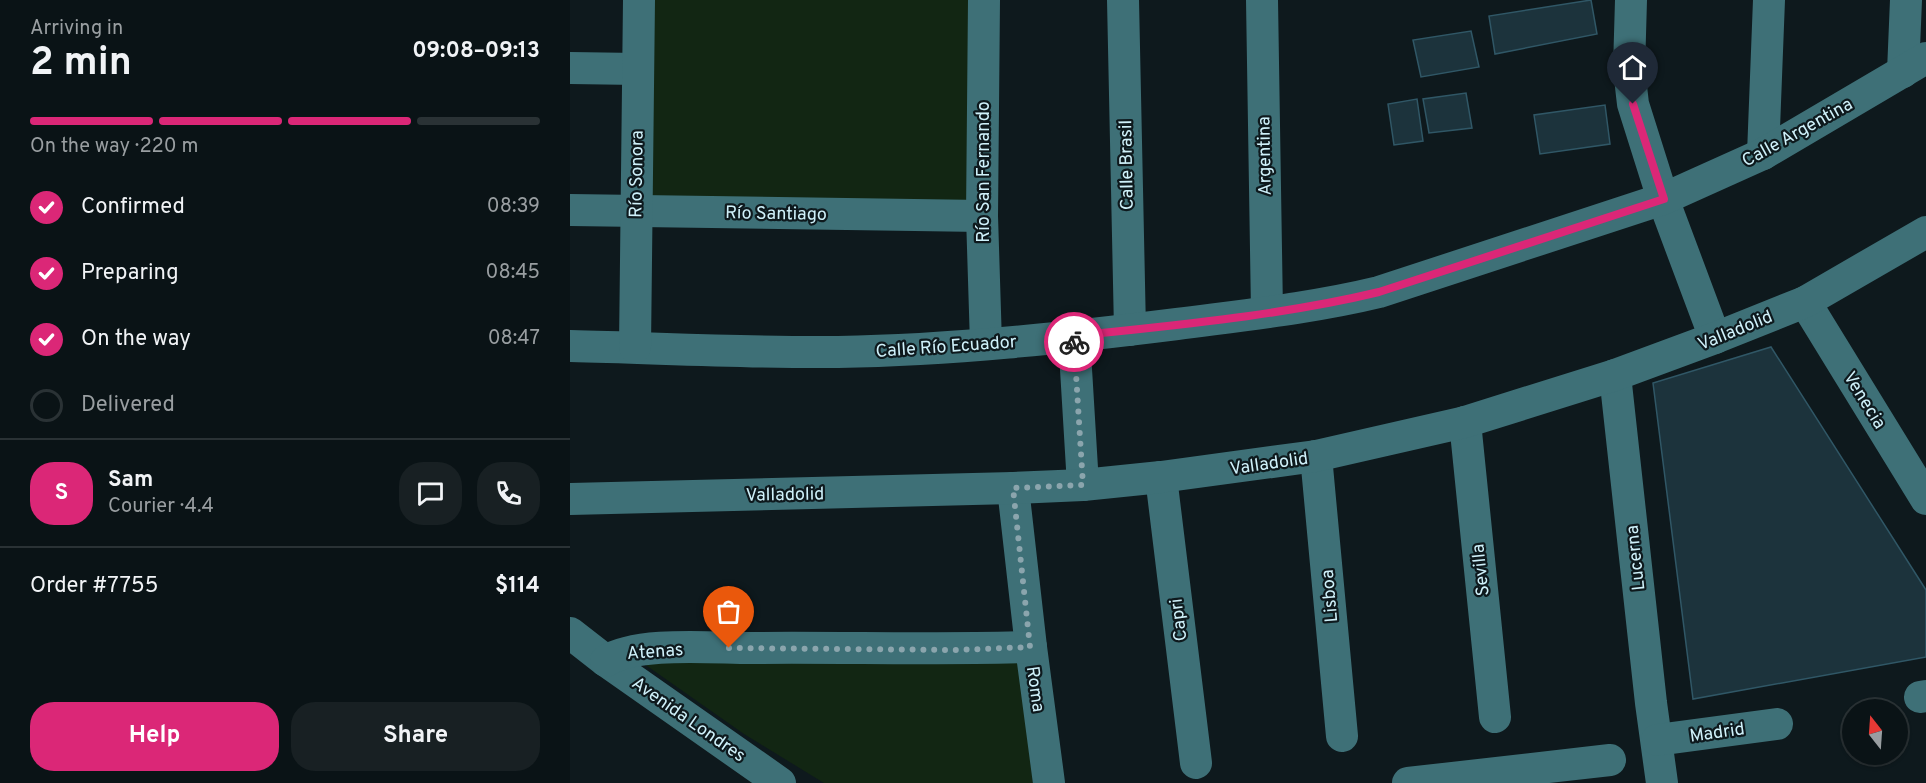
<!DOCTYPE html>
<meta charset="utf-8">
<style>
:root{--surface:#0a1316;--page:#182023;--text:#f1f3f6;--muted:#999ea1;--line:#2a3235;--accent:#db2777}
body{margin:0;font-family:Overpass,sans-serif;background:var(--page);color:var(--text);height:100vh;display:flex;flex-direction:column;font-size:22px;white-space:nowrap}
*{box-sizing:border-box;margin:0}
p{font-size:20px;color:var(--muted)}
.icon{flex:none;width:33px;height:33px;fill:none;stroke:currentColor;stroke-width:2;stroke-linecap:round;stroke-linejoin:round}
.map{position:relative;flex:1;overflow:hidden}
.sheet{display:flex;flex-direction:column;background:var(--surface);width:570px}
.sheet>*{flex:none}
.needle{width:39px;rotate:343deg}
.controls{position:absolute;left:1272px;top:699px;display:grid;gap:12px}
.controls a{display:grid;place-items:center;width:66px;height:66px;border-radius:50%;background:var(--surface);box-shadow:0 2px 4px #0004,0 0 0 2px var(--line);font-size:30px}
.pin{position:absolute;display:grid;place-items:center;width:51px;height:51px;color:#fff;margin:-62px -26px;border-radius:50% 50% 50% 0;rotate:-45deg;box-shadow:0 0 6px #0007}
.pin .icon{rotate:45deg}
.courier{position:absolute;display:grid;place-items:center;width:60px;height:60px;margin:-30px;border:4px solid #db2777;border-radius:50%;background:#fff;color:#222;box-shadow:0 2px 8px #0007}
.summary em{font-style:normal;font-weight:700}
.summary div{display:flex;flex-direction:column-reverse}
.summary{display:flex;align-items:center;justify-content:space-between;height:102px;padding:0 30px}
h1{font-size:39px;font-weight:700;line-height:45px}
.bar{display:grid;grid-template-columns:repeat(4,1fr);gap:9px 6px;align-content:center;height:72px;padding:0 30px}
.bar i{height:8px;border-radius:4px;background:var(--line)}
.bar .on{background:var(--accent)}
.bar p{grid-column:span 4}
.line{display:flex;align-items:center;gap:15px;padding:0 30px;border-top:2px solid var(--line)}
.line div{flex:1}
.round{display:grid;place-items:center;flex:none;width:63px;height:63px;border-radius:24px;background:var(--page)}
ol{padding:0 30px;list-style:none}
li{display:flex;align-items:center;gap:18px;height:66px}
li p{margin-inline-start:auto}
li .icon{padding:6px;border-radius:50%;background:var(--accent);color:#fff;stroke-width:4}
li:last-child{color:var(--muted)}
li i{width:33px;height:33px;border:3px solid var(--line);border-radius:50%}
.action{display:flex;gap:12px;margin-top:auto;padding:12px 30px}
.action a{flex:1;height:69px;border-radius:24px;background:var(--accent);color:#fff;font-size:24px;font-weight:700;line-height:69px;text-align:center}
.action a+a{background:var(--page);color:var(--text)}
main{display:flex;flex:1;min-height:0}
.map>svg:first-child{display:block}
.park{fill:#122613}
.building{fill:#1c333c;stroke:#305766;stroke-width:1.5}
.lines{fill:none;stroke-linecap:round;stroke-linejoin:round}
.minor{stroke:#3e7077;stroke-width:32}
.done{stroke:#8ba5ad;stroke-width:6;stroke-dasharray:0 10.8}
.route{stroke:#db2777;stroke-width:8}
.labels{text-anchor:middle;stroke-width:4.5;stroke-linejoin:round;paint-order:stroke}
.street-label{font-size:18px;fill:#cff1fa;stroke:#0e191d}
</style>
<main>
<section class="sheet">
<div class="summary"><div><h1>2 min</h1><p>Arriving in</p></div><em>09:08–09:13</em></div>
<div class="bar"><i class="on"></i><i class="on"></i><i class="on"></i><i></i><p>On the way · 220 m</p></div>
<ol>
<li><svg class="icon" aria-label="check" viewBox="0 0 24 24"><path d="M5 12l5 5 9-10"/></svg>Confirmed<p>08:39</p></li>
<li><svg class="icon" aria-label="check" viewBox="0 0 24 24"><path d="M5 12l5 5 9-10"/></svg>Preparing<p>08:45</p></li>
<li><svg class="icon" aria-label="check" viewBox="0 0 24 24"><path d="M5 12l5 5 9-10"/></svg>On the way<p>08:47</p></li>
<li><i></i>Delivered</li>
</ol>
<div class="line" style="height:108px"><b class="round" style="background:var(--accent);color:#fff">S</b><div><b>Sam</b><p>Courier · 4.4</p></div><a class="round"><svg class="icon" aria-label="chat" viewBox="0 0 24 24"><path d="M4 5h16v11H9l-5 4z"/></svg></a><a class="round"><svg class="icon" aria-label="phone" viewBox="0 0 24 24"><path d="M5 4h4l2 5-3 2q2 4 5 5l2-3 5 2v4C11 20 4 13 5 4z"/></svg></a></div>
<div class="line" style="height:78px"><div>Order #7755</div><b>$114</b></div>
<div class="action"><a>Help</a><a>Share</a></div>
</section>
<div class="map">
<svg width="1356" height="783" viewBox="0 0 1356 783">
<rect width="100%" height="100%" fill="#0e191d"/>
<g class="park">
<path d="M 81,0 L 402,0 L 404,195 L 394,208 L 87,201 L 77,192 Z"/>
<path d="M 60,654 L 448,657 L 463,783 L 254,783 L 174,734 Z"/>
</g>
<g class="building">
<path d="M 1021,0 L 1027,34 L 925,54 L 919,16 Z"/>
<path d="M 901,31 L 909,67 L 851,77 L 843,40 Z"/>
<path d="M 896,93 L 902,128 L 859,133 L 853,99 Z"/>
<path d="M 847,99 L 853,141 L 824,145 L 818,104 Z"/>
<path d="M 1035,105 L 1040,144 L 970,154 L 964,115 Z"/>
<path d="M 1201,347 L 1356,590 L 1356,657 L 1123,699 L 1083,383 Z"/>
</g>
<g class="lines">
<g class="minor">
<path d="M 414,0 L 412,216 L 416,344"/>
<path d="M 553,0 L 560,330"/>
<path d="M 692,0 L 697,312"/>
<path d="M 1061,0 L 1059,69 L 1063,104 L 1093,199 L 1145,338"/>
<path d="M 0,68 L 68,69"/>
<path d="M 1333,72 L 1336,0"/>
<path d="M 1193,154 L 1199,0"/>
<path d="M 0,210 L 412,216"/>
<path d="M 1235,302 L 1356,499"/>
<path d="M 504,336 L 513,485"/>
<path d="M 0,346 C 89,348 179,353 268,352 C 382,350 495,338 607,324 C 675,315 743,308 809,292 L 1093,199 L 1193,154 L 1356,58"/>
<path d="M 65,347 L 69,0"/>
<path d="M 1045,375 L 1081,703 L 1092,783"/>
<path d="M 895,422 L 925,717"/>
<path d="M 746,456 L 772,736"/>
<path d="M 591,477 L 626,763"/>
<path d="M 443,488 L 461,647 L 479,783"/>
<path d="M 0,499 L 443,488 L 513,485 L 591,477 L 746,456 L 895,422 L 1045,375 L 1145,338 L 1235,302 L 1356,232"/>
<path d="M 0,633 L 36,661 L 210,783"/>
<path d="M 36,661 C 67,641 142,648 180,648 C 274,647 367,650 461,647"/>
<path d="M 1350,697 L 1356,696"/>
<path d="M 1087,740 L 1207,724"/>
<path d="M 838,783 L 1040,760"/>
</g>
</g>
<g class="lines">
<path class="done" d="M 159,648 L 387,650 L 460,647 L 443,488 L 513,485 L 504,342"/>
<path class="route" d="M 504,342 L 504,336 C 605,325 709,316 809,292 L 1094,199 L 1063,104"/>
</g>
<g class="labels">
<g class="street-label">
<text transform="translate(1227 132) rotate(-29)" y="6">Calle Argentina</text>
<text transform="translate(694 156) rotate(-91)" y="6">Argentina</text>
<text transform="translate(556 165) rotate(-91)" y="6">Calle Brasil</text>
<text transform="translate(413 172) rotate(-90)" y="6">Río San Fernando</text>
<text transform="translate(66 174) rotate(-89)" y="6">Río Sonora</text>
<text transform="translate(206 213) rotate(1)" y="6">Río Santiago</text>
<text transform="translate(1165 330) rotate(-22)" y="6">Valladolid</text>
<text transform="translate(376 346) rotate(-4)" y="6">Calle Río Ecuador</text>
<text transform="translate(1295 400) rotate(58)" y="6">Venecia</text>
<text transform="translate(699 463) rotate(-8)" y="6">Valladolid</text>
<text transform="translate(215 494) rotate(-1)" y="6">Valladolid</text>
<text transform="translate(1065 558) rotate(-96)" y="6">Lucerna</text>
<text transform="translate(910 570) rotate(-96)" y="6">Sevilla</text>
<text transform="translate(759 596) rotate(-95)" y="6">Lisboa</text>
<text transform="translate(608 620) rotate(-97)" y="6">Capri</text>
<text transform="translate(85 651) rotate(-4)" y="6">Atenas</text>
<text transform="translate(466 689) rotate(82)" y="6">Roma</text>
<text transform="translate(119 719) rotate(35)" y="6">Avenida Londres</text>
<text transform="translate(1147 732) rotate(-8)" y="6">Madrid</text>
</g>
</g>
</svg>
<div class="controls">
<a><svg class="needle" viewBox="-14 -14 28 28"><path d="M0-13l5 13h-10z" fill="#e53935"/><path d="M0 13l5-13h-10z" fill="#999ea1"/></svg></a>
</div>
<div class="pin" style="left:159px;top:648px;background:#ea580c"><svg class="icon" aria-label="bag" viewBox="0 0 24 24"><path d="M5 8h14l-1 12H6zM9 8a3 3 0 0 1 6 0"/></svg></div>
<div class="pin" style="left:1063px;top:104px;background:#1f2937"><svg class="icon" aria-label="home" viewBox="0 0 24 24"><path d="M3 11l9-7 9 7M6 9v11h12V9"/></svg></div>
<div class="courier" style="left:504px;top:342px"><svg class="icon" aria-label="bike" viewBox="0 0 24 24"><circle cx="6" cy="16" r="4"/><circle cx="18" cy="16" r="4"/><path d="M6 16l4-8h5l3 8M10 8l3 8H6M13 5h3"/></svg></div>
</div>
</main>
